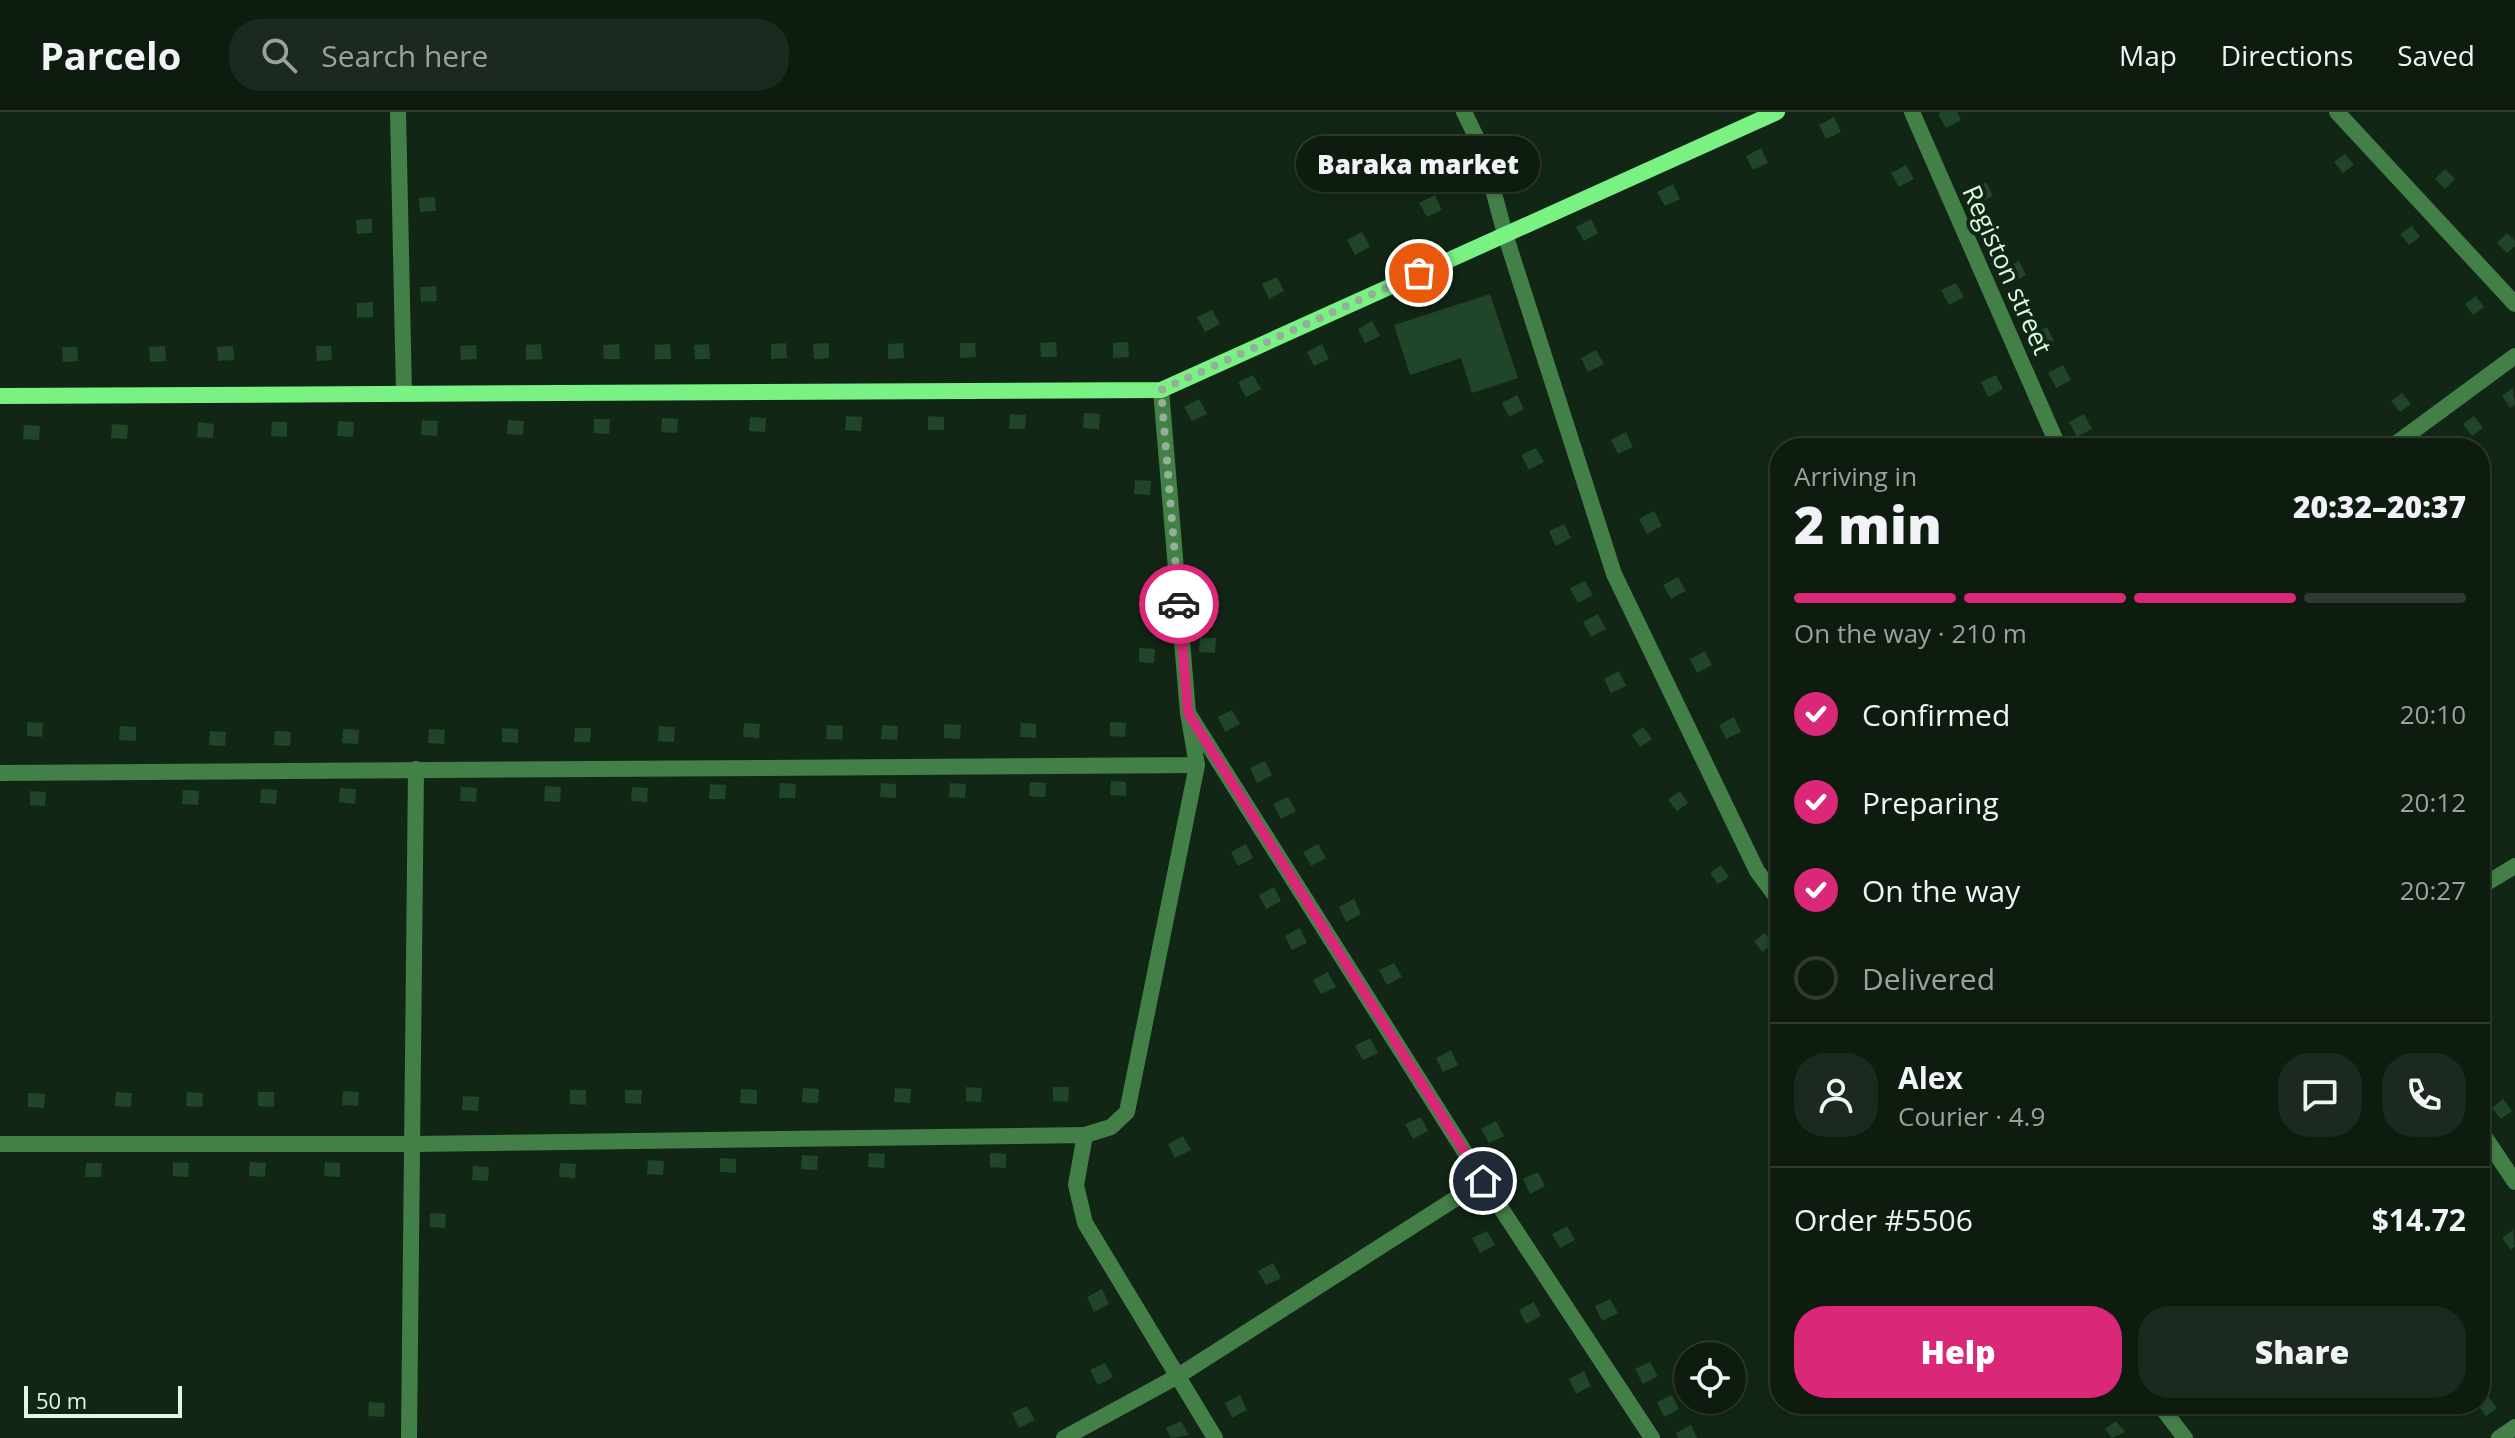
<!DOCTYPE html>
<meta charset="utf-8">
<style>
:root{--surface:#0e1c10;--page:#1c291e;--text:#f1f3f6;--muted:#9ba19f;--line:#2e3a30;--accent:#db2777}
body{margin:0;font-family:"Open Sans",sans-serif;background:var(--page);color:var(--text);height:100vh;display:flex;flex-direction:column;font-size:30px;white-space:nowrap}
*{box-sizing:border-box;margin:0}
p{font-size:26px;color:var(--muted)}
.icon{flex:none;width:44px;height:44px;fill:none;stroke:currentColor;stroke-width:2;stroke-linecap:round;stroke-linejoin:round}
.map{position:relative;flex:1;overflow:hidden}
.drawer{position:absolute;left:1770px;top:326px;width:720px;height:976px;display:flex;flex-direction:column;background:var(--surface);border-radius:32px;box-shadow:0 2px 6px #0004,0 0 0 2px var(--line)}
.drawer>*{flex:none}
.fabs{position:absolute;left:1674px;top:1230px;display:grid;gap:16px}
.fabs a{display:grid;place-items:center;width:72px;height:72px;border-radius:50%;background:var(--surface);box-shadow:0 2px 6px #0004,0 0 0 2px var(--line);font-size:40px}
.scale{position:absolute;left:24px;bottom:20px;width:158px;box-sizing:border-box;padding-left:8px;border:4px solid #dafbdf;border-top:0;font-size:22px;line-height:28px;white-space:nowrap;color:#dafbdf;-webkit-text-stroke:6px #122616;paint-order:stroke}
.pin{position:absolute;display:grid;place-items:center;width:68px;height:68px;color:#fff;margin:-34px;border:4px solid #fff;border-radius:50%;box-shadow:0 2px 8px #0007}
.courier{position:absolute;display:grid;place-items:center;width:80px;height:80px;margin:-40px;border:6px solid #db2777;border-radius:50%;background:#fff;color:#222;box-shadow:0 2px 10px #0007}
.bubble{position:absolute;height:56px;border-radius:28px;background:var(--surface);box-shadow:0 2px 6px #0004,0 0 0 2px var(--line);font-size:26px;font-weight:800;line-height:56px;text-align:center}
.headline em{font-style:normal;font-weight:800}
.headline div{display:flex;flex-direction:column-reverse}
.headline{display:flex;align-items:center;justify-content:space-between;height:136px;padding:0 24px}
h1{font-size:52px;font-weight:800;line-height:60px}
.bar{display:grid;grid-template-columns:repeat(4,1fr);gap:12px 8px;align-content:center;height:96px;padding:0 24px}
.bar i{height:10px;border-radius:6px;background:var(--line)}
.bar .active{background:var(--accent)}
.bar p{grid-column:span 4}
.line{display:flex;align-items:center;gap:20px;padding:0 24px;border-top:2px solid var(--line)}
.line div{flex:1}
.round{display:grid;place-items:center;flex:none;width:84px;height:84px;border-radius:32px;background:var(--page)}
ol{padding:0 24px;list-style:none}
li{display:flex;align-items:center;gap:24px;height:88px}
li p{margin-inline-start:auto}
li .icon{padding:8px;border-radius:50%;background:var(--accent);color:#fff;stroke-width:4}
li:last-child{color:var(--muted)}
li i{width:44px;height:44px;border:4px solid var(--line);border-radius:50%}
.primary-button{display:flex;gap:16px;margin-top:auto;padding:16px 24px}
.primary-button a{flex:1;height:92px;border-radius:32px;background:var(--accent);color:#fff;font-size:32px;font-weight:800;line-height:92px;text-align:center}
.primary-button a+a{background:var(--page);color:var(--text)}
header{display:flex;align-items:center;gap:48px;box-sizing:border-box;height:112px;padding:0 40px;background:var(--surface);border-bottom:2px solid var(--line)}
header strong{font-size:38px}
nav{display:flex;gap:44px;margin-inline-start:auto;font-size:28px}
.search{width:560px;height:72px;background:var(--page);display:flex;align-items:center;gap:20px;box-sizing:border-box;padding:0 28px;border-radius:32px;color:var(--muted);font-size:30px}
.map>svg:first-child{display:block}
.building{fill:#204529}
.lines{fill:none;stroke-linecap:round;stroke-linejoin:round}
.minor{stroke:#428047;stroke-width:16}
.tertiary{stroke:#428047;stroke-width:16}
.secondary{stroke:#7af283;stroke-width:16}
.done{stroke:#94b099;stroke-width:8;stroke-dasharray:0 14.4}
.route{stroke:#db2777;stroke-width:10}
.labels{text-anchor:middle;stroke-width:8;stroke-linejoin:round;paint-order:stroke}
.street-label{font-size:26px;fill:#dafbdf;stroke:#122616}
</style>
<header>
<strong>Parcelo</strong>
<div class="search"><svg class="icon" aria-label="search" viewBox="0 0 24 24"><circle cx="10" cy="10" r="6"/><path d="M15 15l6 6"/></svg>Search here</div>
<nav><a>Map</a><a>Directions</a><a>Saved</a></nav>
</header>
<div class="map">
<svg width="2515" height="1326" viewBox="0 0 2515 1326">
<rect width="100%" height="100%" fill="#122616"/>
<g class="building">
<path d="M 1941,0 L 1957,0 L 1961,8 L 1946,16 L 1938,2 Z"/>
<path d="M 1834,5 L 1841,20 L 1826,27 L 1819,13 Z"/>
<path d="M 1761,36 L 1768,51 L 1753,58 L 1746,44 Z"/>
<path d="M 2345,42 L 2354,53 L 2343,61 L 2334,50 Z"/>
<path d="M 1906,53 L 1914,67 L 1899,75 L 1891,61 Z"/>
<path d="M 2445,57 L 2455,67 L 2445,77 L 2435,67 Z"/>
<path d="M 1986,70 L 1993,84 L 1978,92 L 1971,78 Z"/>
<path d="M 1673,72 L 1680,87 L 1665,94 L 1657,80 Z"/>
<path d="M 1435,83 L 1442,98 L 1427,105 L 1419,91 Z"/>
<path d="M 435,85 L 436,99 L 420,100 L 419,86 Z"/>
<path d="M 372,107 L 372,121 L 357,122 L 356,108 Z"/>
<path d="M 1591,107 L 1598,121 L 1584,129 L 1576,115 Z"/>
<path d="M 2412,114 L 2420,125 L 2409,133 L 2400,122 Z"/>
<path d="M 1362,120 L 1370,135 L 1355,143 L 1347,128 Z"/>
<path d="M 2507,121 L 2515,129 L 2515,134 L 2507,141 L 2497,131 Z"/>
<path d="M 2019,149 L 2026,163 L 2011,171 L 2004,156 Z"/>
<path d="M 1277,165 L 1284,179 L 1269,187 L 1262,172 Z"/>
<path d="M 1956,171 L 1964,185 L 1949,193 L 1941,178 Z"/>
<path d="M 436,174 L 437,189 L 421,190 L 420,175 Z"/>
<path d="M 1490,182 L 1518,266 L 1472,281 L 1461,246 L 1410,263 L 1394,213 Z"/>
<path d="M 2476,184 L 2484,195 L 2473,203 L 2465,192 Z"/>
<path d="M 373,190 L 373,205 L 357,206 L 357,191 Z"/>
<path d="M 1212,198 L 1220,212 L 1205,220 L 1197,205 Z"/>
<path d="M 1372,209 L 1380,224 L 1365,231 L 1358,217 Z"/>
<path d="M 2047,215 L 2054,229 L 2039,237 L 2032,223 Z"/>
<path d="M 1056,230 L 1057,245 L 1041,245 L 1040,231 Z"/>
<path d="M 1128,230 L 1129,245 L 1113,246 L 1113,231 Z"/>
<path d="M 786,231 L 787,246 L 771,247 L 771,232 Z"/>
<path d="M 829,231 L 829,246 L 814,247 L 813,232 Z"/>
<path d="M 903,231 L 904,246 L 888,247 L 888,232 Z"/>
<path d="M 960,231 L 975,231 L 976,245 L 960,246 Z"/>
<path d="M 541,232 L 542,247 L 526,248 L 526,233 Z"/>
<path d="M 619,232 L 620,247 L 604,247 L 603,233 Z"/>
<path d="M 670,232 L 671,247 L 655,247 L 655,233 Z"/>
<path d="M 709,232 L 710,247 L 695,247 L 694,233 Z"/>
<path d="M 1322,232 L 1329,247 L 1314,254 L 1307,240 Z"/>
<path d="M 476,233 L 477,247 L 461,248 L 460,234 Z"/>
<path d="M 165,234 L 166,249 L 150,250 L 149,235 Z"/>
<path d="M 233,234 L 234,248 L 218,249 L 217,235 Z"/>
<path d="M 316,234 L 331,234 L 332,248 L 317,249 Z"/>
<path d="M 62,235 L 77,235 L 78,249 L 63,250 Z"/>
<path d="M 1596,238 L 1604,252 L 1588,260 L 1581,246 Z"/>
<path d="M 2063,253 L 2071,268 L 2056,276 L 2048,261 Z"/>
<path d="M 1253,263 L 1261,277 L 1246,285 L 1238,270 Z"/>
<path d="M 1996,263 L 2003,277 L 1988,285 L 1981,270 Z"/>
<path d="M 2513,276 L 2515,292 L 2510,296 L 2502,284 Z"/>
<path d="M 2402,281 L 2411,292 L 2400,300 L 2391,289 Z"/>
<path d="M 1517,283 L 1524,297 L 1509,305 L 1502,291 Z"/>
<path d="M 1199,287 L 1207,302 L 1192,309 L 1184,295 Z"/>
<path d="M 1084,301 L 1100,302 L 1099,317 L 1083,316 Z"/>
<path d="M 1010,302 L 1026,303 L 1025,317 L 1009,317 Z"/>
<path d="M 2084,302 L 2092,317 L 2077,325 L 2069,310 Z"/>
<path d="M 846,304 L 862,305 L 861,319 L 845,318 Z"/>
<path d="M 928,304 L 944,305 L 944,318 L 928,318 Z"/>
<path d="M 2474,304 L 2483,316 L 2472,324 L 2463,312 Z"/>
<path d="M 750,305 L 766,306 L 765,320 L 749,319 Z"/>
<path d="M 662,306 L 678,307 L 677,321 L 661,320 Z"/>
<path d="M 594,307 L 610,307 L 609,322 L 594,321 Z"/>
<path d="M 422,308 L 438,309 L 437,324 L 421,323 Z"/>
<path d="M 508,308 L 524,309 L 523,323 L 507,322 Z"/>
<path d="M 338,309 L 354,310 L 353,325 L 337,324 Z"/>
<path d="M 198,310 L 214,312 L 213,326 L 197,325 Z"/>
<path d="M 272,310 L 287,310 L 287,325 L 271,324 Z"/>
<path d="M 112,312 L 128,313 L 127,327 L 111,326 Z"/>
<path d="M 24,313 L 40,314 L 39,328 L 23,327 Z"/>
<path d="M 1626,320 L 1633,335 L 1618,342 L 1611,328 Z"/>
<path d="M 1536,336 L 1544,350 L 1529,358 L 1521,343 Z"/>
<path d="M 1135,368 L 1151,369 L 1150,383 L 1134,382 Z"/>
<path d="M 1654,399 L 1662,414 L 1647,422 L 1639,407 Z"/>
<path d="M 1564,412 L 1571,426 L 1556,434 L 1549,419 Z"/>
<path d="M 1194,465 L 1210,466 L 1209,480 L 1193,479 Z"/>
<path d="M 1678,465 L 1686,479 L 1671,487 L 1663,473 Z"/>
<path d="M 1585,469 L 1593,483 L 1578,491 L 1570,476 Z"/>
<path d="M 1598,502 L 1606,517 L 1591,525 L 1583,510 Z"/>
<path d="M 1200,526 L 1216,526 L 1215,541 L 1199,540 Z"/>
<path d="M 1139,536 L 1155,537 L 1154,551 L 1139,550 Z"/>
<path d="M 1705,539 L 1712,553 L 1697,561 L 1690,547 Z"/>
<path d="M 1619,559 L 1626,574 L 1611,581 L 1604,567 Z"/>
<path d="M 1232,598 L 1240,612 L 1225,620 L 1218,605 Z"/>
<path d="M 1734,605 L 1741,620 L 1726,627 L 1719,613 Z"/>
<path d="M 27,610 L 43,611 L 42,625 L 27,624 Z"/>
<path d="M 1110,610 L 1126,611 L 1125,625 L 1110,624 Z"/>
<path d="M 744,611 L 760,612 L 759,626 L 743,625 Z"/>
<path d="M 1021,611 L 1036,612 L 1036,626 L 1020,625 Z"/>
<path d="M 944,612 L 961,613 L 960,627 L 944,626 Z"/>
<path d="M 827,613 L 843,614 L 842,628 L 826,627 Z"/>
<path d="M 882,613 L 898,614 L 897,628 L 881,627 Z"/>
<path d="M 120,614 L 136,615 L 136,629 L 119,628 Z"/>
<path d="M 659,614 L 675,615 L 674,630 L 658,629 Z"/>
<path d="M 1643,615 L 1652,627 L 1640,635 L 1632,623 Z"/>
<path d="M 502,616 L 518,617 L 518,631 L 502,630 Z"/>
<path d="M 575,616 L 591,616 L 590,630 L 574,630 Z"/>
<path d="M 343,617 L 359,618 L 358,632 L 342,631 Z"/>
<path d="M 429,617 L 445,618 L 444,632 L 428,631 Z"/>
<path d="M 210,619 L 226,620 L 225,634 L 209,633 Z"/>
<path d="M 275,619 L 291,620 L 290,634 L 274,633 Z"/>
<path d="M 1265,649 L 1272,663 L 1257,671 L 1250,656 Z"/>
<path d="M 1111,669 L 1126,670 L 1126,684 L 1110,683 Z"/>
<path d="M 1030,670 L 1046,671 L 1045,685 L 1029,684 Z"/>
<path d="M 780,671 L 796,672 L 795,686 L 779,686 Z"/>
<path d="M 881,671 L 896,672 L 896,686 L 880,685 Z"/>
<path d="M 950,671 L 966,672 L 965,686 L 949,685 Z"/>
<path d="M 710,672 L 726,673 L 725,687 L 709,687 Z"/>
<path d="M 545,674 L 561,675 L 560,690 L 544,689 Z"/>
<path d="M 461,675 L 477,676 L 476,690 L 460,689 Z"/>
<path d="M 632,675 L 648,676 L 647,690 L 631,689 Z"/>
<path d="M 340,676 L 356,677 L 355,692 L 339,690 Z"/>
<path d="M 261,677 L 277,678 L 276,692 L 260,691 Z"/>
<path d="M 183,678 L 199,679 L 198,693 L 182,692 Z"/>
<path d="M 30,679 L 46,680 L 45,694 L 30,693 Z"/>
<path d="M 1680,679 L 1688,691 L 1677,699 L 1668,688 Z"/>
<path d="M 1288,685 L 1296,699 L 1281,707 L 1273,692 Z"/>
<path d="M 1246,732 L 1253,746 L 1238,754 L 1231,740 Z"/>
<path d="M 1318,732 L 1326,746 L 1311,754 L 1303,740 Z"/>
<path d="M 1721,753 L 1729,765 L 1718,772 L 1710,761 Z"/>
<path d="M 1274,775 L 1281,789 L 1266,797 L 1259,783 Z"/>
<path d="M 1354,787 L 1361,802 L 1346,810 L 1339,795 Z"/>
<path d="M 1300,816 L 1307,831 L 1292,838 L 1285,824 Z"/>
<path d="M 1765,821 L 1773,832 L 1762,840 L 1754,829 Z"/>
<path d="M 1394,851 L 1402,865 L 1387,873 L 1379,858 Z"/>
<path d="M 1328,860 L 1336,875 L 1321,882 L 1313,868 Z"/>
<path d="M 1370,926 L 1378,941 L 1363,948 L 1355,934 Z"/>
<path d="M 1451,938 L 1458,953 L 1443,960 L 1436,946 Z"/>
<path d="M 966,975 L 982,976 L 981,990 L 966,989 Z"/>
<path d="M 1053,975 L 1069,975 L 1068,990 L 1053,989 Z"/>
<path d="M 803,976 L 819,977 L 818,991 L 802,990 Z"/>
<path d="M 895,976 L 911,977 L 910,991 L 894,990 Z"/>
<path d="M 741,977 L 757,978 L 757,992 L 740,991 Z"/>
<path d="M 570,978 L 586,978 L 586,993 L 570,992 Z"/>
<path d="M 625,978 L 642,978 L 641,992 L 625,991 Z"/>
<path d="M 343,979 L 359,980 L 358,994 L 342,993 Z"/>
<path d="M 116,980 L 132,981 L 131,995 L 115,994 Z"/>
<path d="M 187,980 L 203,981 L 202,995 L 186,994 Z"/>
<path d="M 258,980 L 274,980 L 274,995 L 258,994 Z"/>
<path d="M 28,981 L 45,982 L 44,996 L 28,995 Z"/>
<path d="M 463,984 L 479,985 L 478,999 L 462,998 Z"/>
<path d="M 2503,987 L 2512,999 L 2501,1007 L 2492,996 Z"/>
<path d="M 1421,1005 L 1428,1019 L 1413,1027 L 1405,1012 Z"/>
<path d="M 1496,1009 L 1504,1024 L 1489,1031 L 1481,1017 Z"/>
<path d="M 1183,1024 L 1191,1038 L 1175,1046 L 1168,1032 Z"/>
<path d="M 869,1041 L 885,1042 L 884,1056 L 868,1055 Z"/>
<path d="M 990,1041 L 1006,1042 L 1006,1056 L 990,1055 Z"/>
<path d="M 802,1043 L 818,1044 L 817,1058 L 801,1057 Z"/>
<path d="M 720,1046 L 736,1047 L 736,1061 L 720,1060 Z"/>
<path d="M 648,1048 L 664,1049 L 663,1063 L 647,1062 Z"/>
<path d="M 173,1050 L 189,1051 L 188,1065 L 173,1064 Z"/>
<path d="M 250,1050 L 266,1051 L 265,1065 L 249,1064 Z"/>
<path d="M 325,1050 L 340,1051 L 340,1065 L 324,1064 Z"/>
<path d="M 86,1051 L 102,1051 L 101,1065 L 85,1065 Z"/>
<path d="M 560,1051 L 576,1052 L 575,1066 L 559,1065 Z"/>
<path d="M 473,1054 L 489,1055 L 488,1069 L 472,1068 Z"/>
<path d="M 1538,1060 L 1545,1074 L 1530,1082 L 1523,1067 Z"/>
<path d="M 430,1101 L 446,1102 L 445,1116 L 430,1115 Z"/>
<path d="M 1567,1114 L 1575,1128 L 1560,1136 L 1552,1122 Z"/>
<path d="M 2513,1118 L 2515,1134 L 2511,1138 L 2502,1126 Z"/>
<path d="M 1487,1119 L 1495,1133 L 1480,1141 L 1472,1126 Z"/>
<path d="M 1273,1151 L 1281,1166 L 1266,1173 L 1258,1159 Z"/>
<path d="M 1102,1177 L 1109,1192 L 1094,1200 L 1087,1185 Z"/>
<path d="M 1610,1187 L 1618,1201 L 1602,1209 L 1595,1194 Z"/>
<path d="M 1534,1190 L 1541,1204 L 1526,1212 L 1519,1198 Z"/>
<path d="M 1650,1250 L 1658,1264 L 1643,1272 L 1635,1257 Z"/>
<path d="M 1105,1251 L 1113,1265 L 1098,1273 L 1090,1258 Z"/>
<path d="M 1584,1259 L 1591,1274 L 1576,1282 L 1569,1267 Z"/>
<path d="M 1240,1283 L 1247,1298 L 1232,1306 L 1225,1291 Z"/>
<path d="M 1672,1283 L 1679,1297 L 1664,1305 L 1657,1290 Z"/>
<path d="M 2488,1284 L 2497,1296 L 2486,1304 L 2477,1292 Z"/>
<path d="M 369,1290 L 385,1291 L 384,1305 L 368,1304 Z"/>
<path d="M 1027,1294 L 1035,1308 L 1019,1316 L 1012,1301 Z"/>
<path d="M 1181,1309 L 1189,1323 L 1171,1326 L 1166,1316 Z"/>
<path d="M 2116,1309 L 2125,1320 L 2112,1326 L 2105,1317 Z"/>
<path d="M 1691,1313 L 1697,1326 L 1678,1326 L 1676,1321 Z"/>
</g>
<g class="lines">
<g class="minor">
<path d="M 398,0 L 404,281"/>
<path d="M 1912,0 L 2059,336"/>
<path d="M 2337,0 L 2515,192"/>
<path d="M 1161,278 L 1188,601 L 1483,1069 L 1652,1326"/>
<path d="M 2390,336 L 2515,244"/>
<path d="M 0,661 L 1197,653 L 1188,601"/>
<path d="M 2480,775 L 2515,754"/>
<path d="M 2480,1018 L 2515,1070"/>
<path d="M 1085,1023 L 1111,1015 L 1127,1000 L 1197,653"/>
<path d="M 0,1032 L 413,1032 L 1085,1023 L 1076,1073 L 1085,1111 L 1215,1326"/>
<path d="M 409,1326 L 416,657"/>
<path d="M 1064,1326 L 1178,1264 L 1483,1069"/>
<path d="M 2499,1326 L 2515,1315"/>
</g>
<g class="tertiary">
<path d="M 1464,0 L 1482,37 L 1505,122 L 1614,462 L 1757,759 L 1780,790"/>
<path d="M 2159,1292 L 2185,1326"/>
</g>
<path class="secondary" d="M 0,284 L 1161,278 L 1777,0"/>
</g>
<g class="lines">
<path class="done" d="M 1179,492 L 1161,278 L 1419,161"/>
<path class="route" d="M 1179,492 L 1188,601 L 1483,1069"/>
</g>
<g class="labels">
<g class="street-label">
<text transform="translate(2007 158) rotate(66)" y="9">Registon street</text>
</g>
</g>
</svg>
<div class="fabs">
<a><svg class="icon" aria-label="locate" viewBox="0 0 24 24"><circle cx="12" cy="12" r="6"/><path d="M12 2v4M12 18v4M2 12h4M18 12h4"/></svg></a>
</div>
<div class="scale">50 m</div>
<div class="pin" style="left:1419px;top:161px;background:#ea580c"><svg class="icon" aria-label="bag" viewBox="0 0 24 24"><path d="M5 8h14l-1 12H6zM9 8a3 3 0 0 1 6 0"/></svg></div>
<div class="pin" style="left:1483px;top:1069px;background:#1f2937"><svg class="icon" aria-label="home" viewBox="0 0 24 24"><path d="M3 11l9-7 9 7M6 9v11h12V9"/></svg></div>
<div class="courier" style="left:1179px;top:492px"><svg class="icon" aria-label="car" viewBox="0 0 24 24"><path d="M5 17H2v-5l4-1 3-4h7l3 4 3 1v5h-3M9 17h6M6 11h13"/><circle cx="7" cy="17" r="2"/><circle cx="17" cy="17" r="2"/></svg></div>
<div class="bubble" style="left:1296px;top:24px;width:244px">Baraka market</div>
<section class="drawer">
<div class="headline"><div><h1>2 min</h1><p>Arriving in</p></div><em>20:32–20:37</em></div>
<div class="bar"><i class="active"></i><i class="active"></i><i class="active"></i><i></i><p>On the way · 210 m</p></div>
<ol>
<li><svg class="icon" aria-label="check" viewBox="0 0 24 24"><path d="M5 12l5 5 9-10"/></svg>Confirmed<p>20:10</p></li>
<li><svg class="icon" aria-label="check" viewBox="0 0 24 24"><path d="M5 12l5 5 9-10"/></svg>Preparing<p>20:12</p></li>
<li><svg class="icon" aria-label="check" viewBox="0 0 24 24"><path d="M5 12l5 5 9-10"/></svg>On the way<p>20:27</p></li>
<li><i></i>Delivered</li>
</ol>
<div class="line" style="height:144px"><a class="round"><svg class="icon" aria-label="person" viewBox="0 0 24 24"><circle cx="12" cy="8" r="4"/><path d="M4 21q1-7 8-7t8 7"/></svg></a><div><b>Alex</b><p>Courier · 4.9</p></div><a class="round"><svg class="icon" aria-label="chat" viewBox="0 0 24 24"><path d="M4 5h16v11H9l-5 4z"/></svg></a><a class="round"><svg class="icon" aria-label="phone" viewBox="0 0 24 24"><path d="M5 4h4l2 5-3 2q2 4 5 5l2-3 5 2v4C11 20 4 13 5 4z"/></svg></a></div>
<div class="line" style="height:104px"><div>Order #5506</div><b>$14.72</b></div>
<div class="primary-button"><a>Help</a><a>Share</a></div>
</section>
</div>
